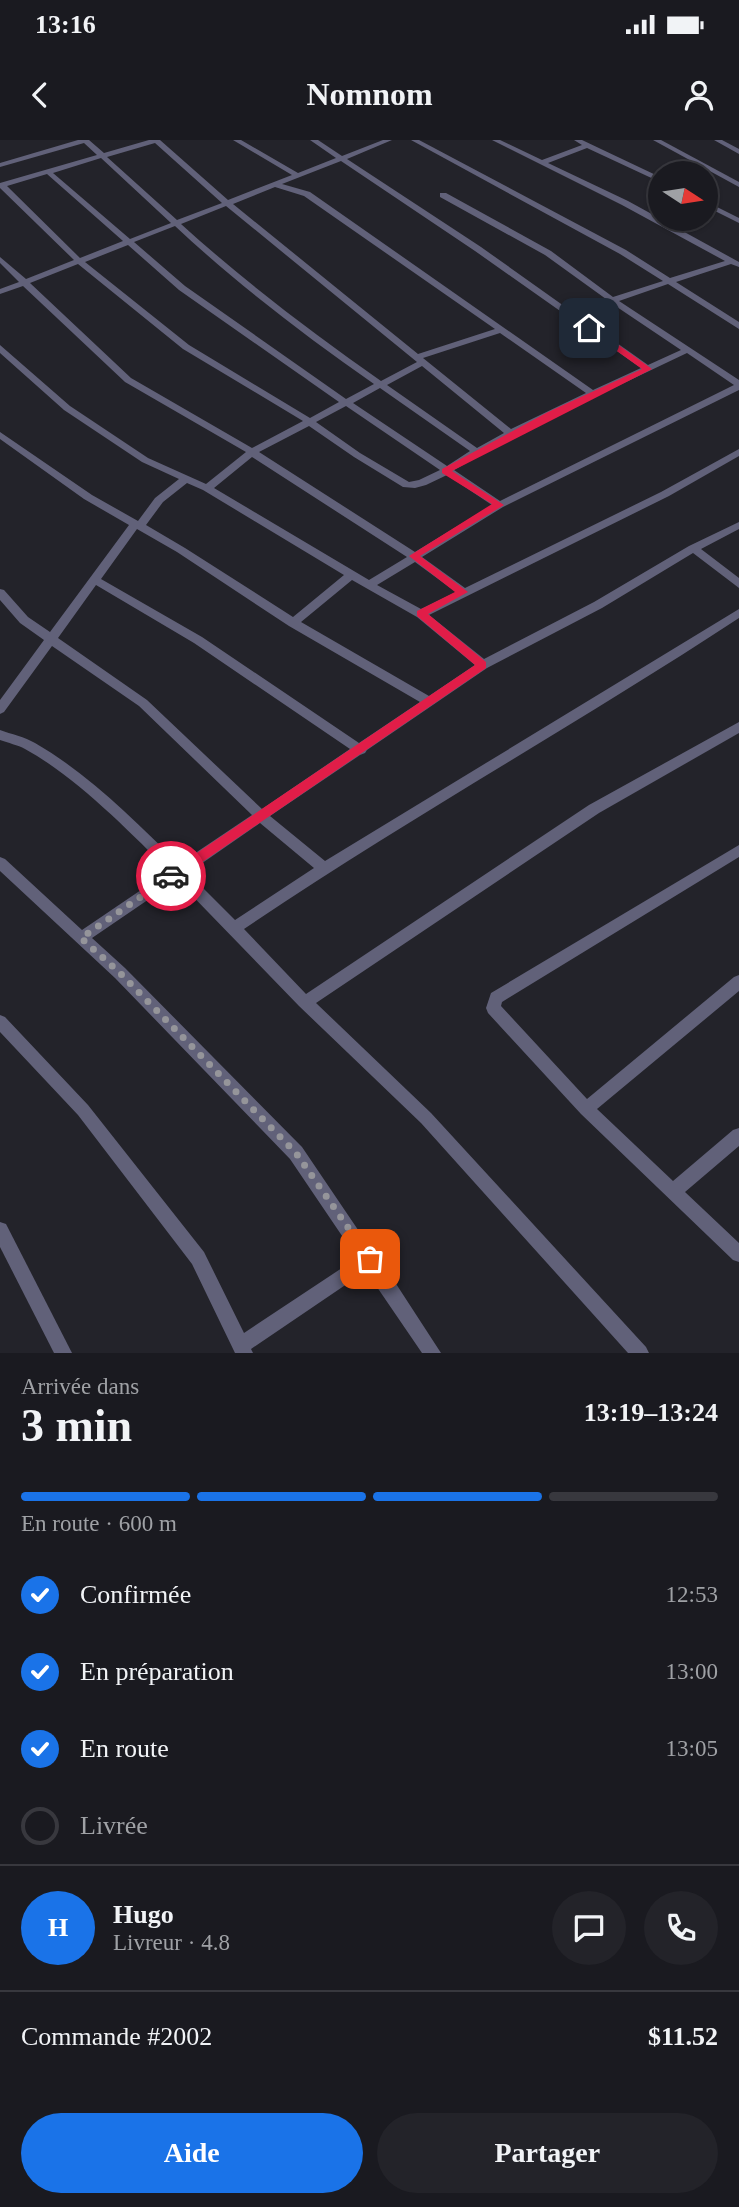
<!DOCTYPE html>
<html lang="fr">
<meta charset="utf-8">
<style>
:root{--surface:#1a1a20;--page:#232329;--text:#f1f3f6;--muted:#9fa1a5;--line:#38383e;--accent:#1a73e8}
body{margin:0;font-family:"Times New Roman",serif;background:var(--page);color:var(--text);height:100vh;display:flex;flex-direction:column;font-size:26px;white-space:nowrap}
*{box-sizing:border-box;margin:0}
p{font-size:23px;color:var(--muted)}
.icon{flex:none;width:38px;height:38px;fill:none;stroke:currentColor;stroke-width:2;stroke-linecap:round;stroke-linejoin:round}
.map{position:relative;height:1213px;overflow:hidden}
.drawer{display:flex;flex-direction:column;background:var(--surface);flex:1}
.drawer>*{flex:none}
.needle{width:46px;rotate:102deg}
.tools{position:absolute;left:648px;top:21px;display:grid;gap:14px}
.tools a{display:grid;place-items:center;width:70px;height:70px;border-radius:50%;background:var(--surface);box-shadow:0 2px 5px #0004,0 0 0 2px var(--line);font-size:35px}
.pin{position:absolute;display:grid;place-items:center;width:60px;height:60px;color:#fff;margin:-30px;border-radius:14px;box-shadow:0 4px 10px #0006}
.courier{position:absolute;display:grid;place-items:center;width:70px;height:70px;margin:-35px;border:5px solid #e11d48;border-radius:50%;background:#fff;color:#222;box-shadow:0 2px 9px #0007}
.head em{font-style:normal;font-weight:600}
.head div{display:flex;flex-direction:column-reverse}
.head{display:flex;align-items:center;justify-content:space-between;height:119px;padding:0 21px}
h1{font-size:46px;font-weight:600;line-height:52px}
.bar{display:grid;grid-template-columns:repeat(4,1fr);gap:10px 7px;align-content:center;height:84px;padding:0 21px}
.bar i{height:9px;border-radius:5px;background:var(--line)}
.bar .on{background:var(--accent)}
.bar p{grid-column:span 4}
.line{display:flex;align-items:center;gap:18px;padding:0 21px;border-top:2px solid var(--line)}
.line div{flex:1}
.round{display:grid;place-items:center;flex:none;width:74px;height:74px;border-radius:37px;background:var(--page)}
ol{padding:0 21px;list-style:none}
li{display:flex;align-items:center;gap:21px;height:77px}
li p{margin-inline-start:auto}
li .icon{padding:7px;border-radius:50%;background:var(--accent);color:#fff;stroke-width:4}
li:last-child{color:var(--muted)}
li i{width:38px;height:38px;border:4px solid var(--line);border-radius:50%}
.action{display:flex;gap:14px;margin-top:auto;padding:14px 21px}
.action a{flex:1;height:80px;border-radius:42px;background:var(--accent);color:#fff;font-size:28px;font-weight:600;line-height:80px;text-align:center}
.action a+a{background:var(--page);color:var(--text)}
.status{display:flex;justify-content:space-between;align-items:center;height:49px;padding:0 35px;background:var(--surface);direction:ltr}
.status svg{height:19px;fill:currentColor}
header{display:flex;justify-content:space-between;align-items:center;height:91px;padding:0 21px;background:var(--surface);font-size:32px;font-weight:600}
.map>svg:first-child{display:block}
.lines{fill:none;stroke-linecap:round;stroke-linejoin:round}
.street{fill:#616179;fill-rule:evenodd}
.route{fill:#e11d48}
.done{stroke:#95959a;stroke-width:7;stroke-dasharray:0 12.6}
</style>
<div class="status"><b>13:16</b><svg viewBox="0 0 49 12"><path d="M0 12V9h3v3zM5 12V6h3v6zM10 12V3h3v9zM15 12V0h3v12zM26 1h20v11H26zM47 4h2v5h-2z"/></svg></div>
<header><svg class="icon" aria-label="back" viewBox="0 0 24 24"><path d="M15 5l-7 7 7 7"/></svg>Nomnom<svg class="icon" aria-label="person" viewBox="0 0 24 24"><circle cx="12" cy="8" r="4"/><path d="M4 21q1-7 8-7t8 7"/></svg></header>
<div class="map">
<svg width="739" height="1213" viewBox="0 0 739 1213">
<rect width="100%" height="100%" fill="#23232a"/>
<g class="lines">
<g class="street">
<path d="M 78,0 L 89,0 L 104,13 L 149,0 L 160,0 L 228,60 L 292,35 L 233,0 L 241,0 L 298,33 L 336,18 L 310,0 L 318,0 L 342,16 L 383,0 L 392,0 L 347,19 L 481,107 L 571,171 L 606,159 L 545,115 L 440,57 L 440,53 L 446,53 L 551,111 L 613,157 L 663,141 L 620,114 L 411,0 L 419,0 L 626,110 L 670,138 L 725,121 L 622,65 L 492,0 L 500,0 L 542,20 L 582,5 L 574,0 L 582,0 L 660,37 L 660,42 L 587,8 L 548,23 L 628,61 L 739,122 L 739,127 L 731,124 L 676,142 L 739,182 L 739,189 L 668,144 L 619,161 L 739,240 L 739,250 L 503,367 L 422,417 L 465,448 L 661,352 L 739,309 L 739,316 L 669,356 L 429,475 L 484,519 L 594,462 L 689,406 L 739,382 L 739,389 L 701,409 L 739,438 L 739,448 L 693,413 L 602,468 L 487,528 L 367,610 L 365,613 L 360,615 L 270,676 L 325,721 L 739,469 L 739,478 C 576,585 405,680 244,789 L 306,854 L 589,665 L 739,582 L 739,593 L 599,673 L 316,863 L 431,973 L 646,1207 L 649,1213 L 628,1213 L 421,983 L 299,866 L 177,740 L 92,798 L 125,828 L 302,1007 L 373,1112 L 376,1113 L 441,1213 L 422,1213 L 366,1131 L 251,1209 L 253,1213 L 235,1213 L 192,1124 L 78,975 L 0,892 L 0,875 L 5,877 L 88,965 L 204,1112 L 244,1193 L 357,1118 L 290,1019 L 115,838 L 0,731 L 0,717 L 5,719 L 82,790 L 169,731 C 129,691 75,636 25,609 C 18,605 8,603 0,600 L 0,590 C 11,594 25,597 35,603 C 89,634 135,681 179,724 L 252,675 L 139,566 L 52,506 L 4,572 L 0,574 L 0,560 L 44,500 L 20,483 L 0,460 L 0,449 L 4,450 L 28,477 L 50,492 L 129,385 L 84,359 L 0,299 L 0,292 L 92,355 L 138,381 L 155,358 L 179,339 L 142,322 L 64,270 L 0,213 L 0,205 L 70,266 L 148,318 L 206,344 L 246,312 L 125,242 L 23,146 L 0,154 L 0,149 L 19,142 L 0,123 L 0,117 L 26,139 L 74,120 L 0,48 L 0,43 L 97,15 L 84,3 L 0,27 L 0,23 ZM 155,3 L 222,63 L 177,80 L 107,17 ZM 101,18 L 171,83 L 130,99 L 53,33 ZM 341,21 L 475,111 L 641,228 L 593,250 L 310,52 L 282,44 ZM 47,34 L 123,101 L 80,118 L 7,46 ZM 275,47 L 304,56 L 495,189 L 418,214 L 233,64 ZM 226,66 L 417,222 L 381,241 C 311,192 244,141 181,84 ZM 175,86 C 237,144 304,195 374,244 L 346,259 L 185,146 L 134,102 ZM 128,105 L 179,150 L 339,262 L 310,278 L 189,205 L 85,122 ZM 78,124 L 183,209 L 303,281 L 252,308 L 131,238 L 30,143 ZM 611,163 L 681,210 L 648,225 L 576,174 ZM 500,193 L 586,253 L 511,289 L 423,218 ZM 687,213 L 734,245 L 500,361 L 454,330 L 525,290 ZM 422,226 L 504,293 L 477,308 L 387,245 ZM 380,248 L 470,311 L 447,326 L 353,263 ZM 346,266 L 440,330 L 419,340 L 409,342 L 360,313 L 316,282 ZM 309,286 L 354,317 L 403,347 L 415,348 L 426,345 L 447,335 L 492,365 L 415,412 L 259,312 ZM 252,317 L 407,417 L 369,440 L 214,348 ZM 187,343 L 203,350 L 344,435 L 293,477 L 185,408 L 146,385 L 163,362 ZM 137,389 L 177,412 L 289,486 L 420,562 L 359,603 L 202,497 L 101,439 ZM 415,422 L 456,452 L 421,469 L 377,445 ZM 352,440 L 417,477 L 475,525 L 429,556 L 301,482 ZM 96,445 L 194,503 L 350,609 L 262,669 L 147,560 L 58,498 ZM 260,683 L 314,728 L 235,780 L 188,733 Z"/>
<path d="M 653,0 L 661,0 L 739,42 L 739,47 Z"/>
<path d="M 714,0 L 722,0 L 739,9 L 739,14 Z"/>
<path d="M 705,61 L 739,78 L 739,83 L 705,66 Z"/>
<path d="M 739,705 L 739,717 L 502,862 L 501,866 L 587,959 L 734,837 L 739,835 L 739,851 L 597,969 L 673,1041 L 733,990 L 739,988 L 739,1006 L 685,1052 L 739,1103 L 739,1122 L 733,1120 L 581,974 L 488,873 L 486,868 L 491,853 Z"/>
<path d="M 0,1082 L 6,1084 L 72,1213 L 54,1213 L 0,1107 Z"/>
</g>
</g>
<path class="route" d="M 586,186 L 592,186 L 652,229 L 452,331 L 504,365 L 420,416 L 468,452 L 428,474 L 486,522 L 486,528 L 176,740 L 167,740 L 167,733 L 475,525 L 417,476 L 417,471 L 455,452 L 409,416 L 492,364 L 442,333 L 442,329 L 548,272 L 642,229 L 586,189 Z"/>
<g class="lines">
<path class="done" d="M 171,736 L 81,798 L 120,833 L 296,1013 L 370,1119"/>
</g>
</svg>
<div class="tools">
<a><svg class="needle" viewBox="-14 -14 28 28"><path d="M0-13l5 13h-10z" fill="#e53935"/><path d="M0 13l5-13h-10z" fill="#9fa1a5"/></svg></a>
</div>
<div class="pin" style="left:370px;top:1119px;background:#ea580c"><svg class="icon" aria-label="bag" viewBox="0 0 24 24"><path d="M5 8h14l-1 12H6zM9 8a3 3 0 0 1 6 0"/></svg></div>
<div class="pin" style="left:589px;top:188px;background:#1f2937"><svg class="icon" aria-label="home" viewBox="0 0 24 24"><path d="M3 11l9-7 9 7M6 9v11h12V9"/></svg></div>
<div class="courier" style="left:171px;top:736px"><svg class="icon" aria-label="car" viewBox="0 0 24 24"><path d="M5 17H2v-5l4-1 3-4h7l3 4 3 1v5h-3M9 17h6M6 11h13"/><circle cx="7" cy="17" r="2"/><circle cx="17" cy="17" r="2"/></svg></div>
</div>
<section class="drawer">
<div class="head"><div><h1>3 min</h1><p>Arrivée dans</p></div><em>13:19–13:24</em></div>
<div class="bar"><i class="on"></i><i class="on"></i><i class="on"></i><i></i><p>En route · 600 m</p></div>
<ol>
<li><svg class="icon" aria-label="check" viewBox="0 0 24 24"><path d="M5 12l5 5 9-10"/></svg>Confirmée<p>12:53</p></li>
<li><svg class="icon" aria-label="check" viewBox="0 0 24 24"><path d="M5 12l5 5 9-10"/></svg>En préparation<p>13:00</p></li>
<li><svg class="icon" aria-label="check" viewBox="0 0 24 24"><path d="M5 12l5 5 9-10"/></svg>En route<p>13:05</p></li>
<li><i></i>Livrée</li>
</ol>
<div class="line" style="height:126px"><b class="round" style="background:var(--accent);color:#fff">H</b><div><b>Hugo</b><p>Livreur · 4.8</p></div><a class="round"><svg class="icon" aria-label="chat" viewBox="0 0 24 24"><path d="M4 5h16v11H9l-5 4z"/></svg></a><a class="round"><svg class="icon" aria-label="phone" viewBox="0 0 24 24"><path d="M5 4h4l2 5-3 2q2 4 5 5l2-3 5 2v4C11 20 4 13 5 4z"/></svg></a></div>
<div class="line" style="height:91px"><div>Commande #2002</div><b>$11.52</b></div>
<div class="action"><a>Aide</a><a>Partager</a></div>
</section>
